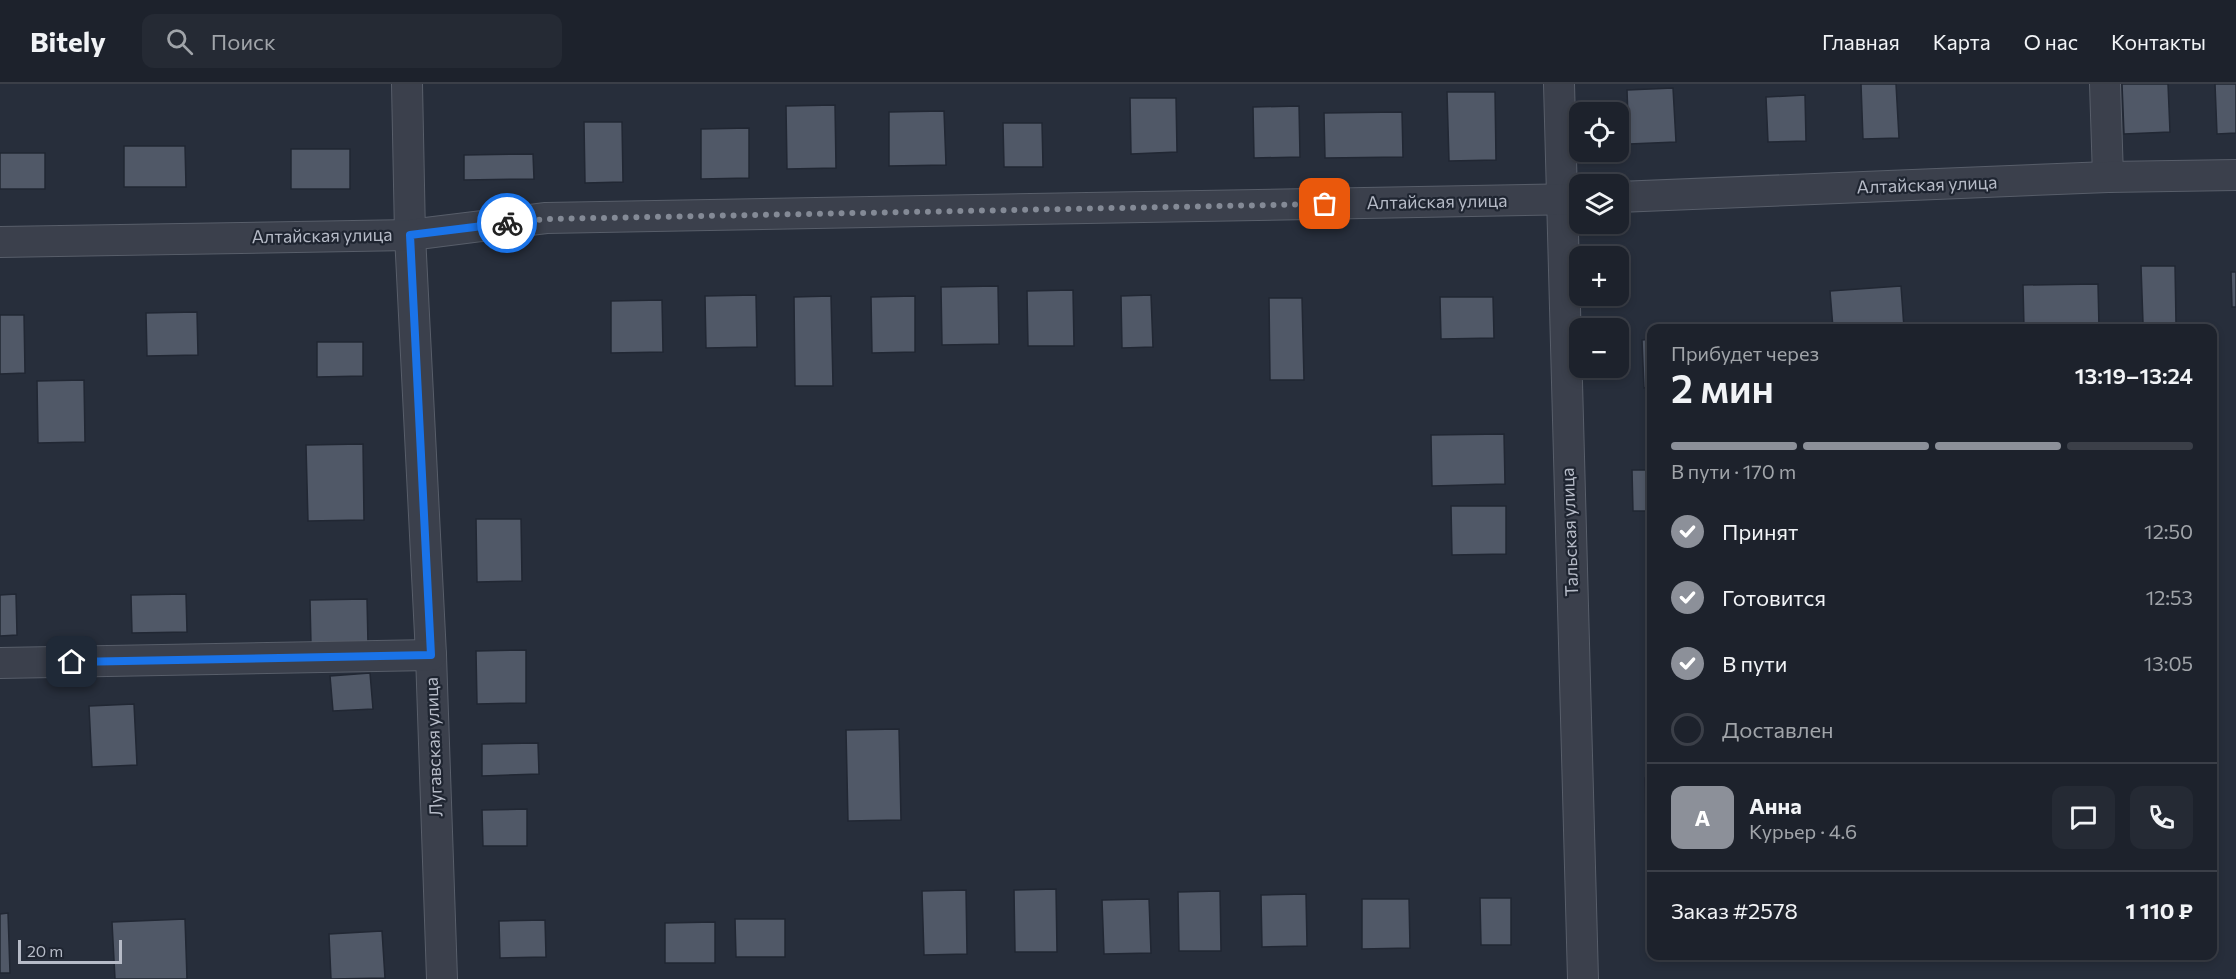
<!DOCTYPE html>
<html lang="ru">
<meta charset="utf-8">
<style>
:root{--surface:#1d222c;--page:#252a34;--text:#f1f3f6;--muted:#a0a4a9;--line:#3b3f48;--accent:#8c9099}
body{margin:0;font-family:Commissioner,sans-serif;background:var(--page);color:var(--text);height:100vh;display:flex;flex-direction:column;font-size:22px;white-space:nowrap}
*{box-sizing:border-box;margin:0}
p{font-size:20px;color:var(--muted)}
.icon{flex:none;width:33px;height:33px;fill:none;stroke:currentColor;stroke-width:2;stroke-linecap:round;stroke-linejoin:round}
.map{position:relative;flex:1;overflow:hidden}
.drawer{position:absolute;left:1647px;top:240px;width:570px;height:636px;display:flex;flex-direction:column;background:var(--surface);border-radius:12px;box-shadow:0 3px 9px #0003,0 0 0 2px var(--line)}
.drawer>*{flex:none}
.buttons{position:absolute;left:1569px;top:18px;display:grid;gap:12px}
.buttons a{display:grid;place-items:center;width:60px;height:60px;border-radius:12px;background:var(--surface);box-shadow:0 3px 9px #0003,0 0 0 2px var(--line);font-size:30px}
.scale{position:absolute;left:18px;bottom:15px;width:104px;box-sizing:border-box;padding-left:6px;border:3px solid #b6bbc7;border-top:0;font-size:16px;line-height:21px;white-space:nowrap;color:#b6bbc7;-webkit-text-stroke:4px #1f2531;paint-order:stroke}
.pin{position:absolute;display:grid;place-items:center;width:51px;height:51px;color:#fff;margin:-26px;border-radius:12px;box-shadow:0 3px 9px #0006}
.courier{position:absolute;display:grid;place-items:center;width:60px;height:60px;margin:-30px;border:4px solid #1a73e8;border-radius:50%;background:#fff;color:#222;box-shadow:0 2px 8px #0007}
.summary em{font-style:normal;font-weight:600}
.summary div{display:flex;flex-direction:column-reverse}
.summary{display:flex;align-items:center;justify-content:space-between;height:102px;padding:0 24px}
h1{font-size:39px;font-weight:600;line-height:45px}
.bar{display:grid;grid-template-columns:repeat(4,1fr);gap:9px 6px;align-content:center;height:72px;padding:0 24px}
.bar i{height:8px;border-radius:4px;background:var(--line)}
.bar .on{background:var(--accent)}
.bar p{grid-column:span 4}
.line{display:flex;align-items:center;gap:15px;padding:0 24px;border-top:2px solid var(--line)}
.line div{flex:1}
.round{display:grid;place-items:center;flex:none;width:63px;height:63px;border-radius:12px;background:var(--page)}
ol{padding:0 24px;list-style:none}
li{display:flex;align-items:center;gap:18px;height:66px}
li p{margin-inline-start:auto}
li .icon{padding:6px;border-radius:50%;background:var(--accent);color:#fff;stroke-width:4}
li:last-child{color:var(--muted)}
li i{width:33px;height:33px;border:3px solid var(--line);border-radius:50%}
header{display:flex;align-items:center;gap:36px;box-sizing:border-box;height:84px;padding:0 30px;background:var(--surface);border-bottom:2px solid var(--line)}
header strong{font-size:28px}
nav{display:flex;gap:33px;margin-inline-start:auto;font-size:21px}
.search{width:420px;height:54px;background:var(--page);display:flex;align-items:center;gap:15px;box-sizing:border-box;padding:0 21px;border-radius:12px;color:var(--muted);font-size:22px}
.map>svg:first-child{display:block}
.building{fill:#505867;stroke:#212733;stroke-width:1.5}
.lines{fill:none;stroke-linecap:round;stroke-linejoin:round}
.minor-casing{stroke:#585e6a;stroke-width:32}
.minor{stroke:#3b404c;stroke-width:30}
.done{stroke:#848a96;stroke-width:6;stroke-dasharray:0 10.8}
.route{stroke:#1a73e8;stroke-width:8}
.labels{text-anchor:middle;stroke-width:4.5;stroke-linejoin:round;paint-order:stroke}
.street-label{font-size:18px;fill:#b6bbc7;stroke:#1f2531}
</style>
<header>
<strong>Bitely</strong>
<div class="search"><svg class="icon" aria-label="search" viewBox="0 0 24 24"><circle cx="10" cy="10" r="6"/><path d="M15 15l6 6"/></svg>Поиск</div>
<nav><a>Главная</a><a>Карта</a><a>О нас</a><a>Контакты</a></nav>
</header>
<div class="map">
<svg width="2236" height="895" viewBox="0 0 2236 895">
<rect width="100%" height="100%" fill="#272e3b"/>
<g class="building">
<path d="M 1861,0 L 1896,0 L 1899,54 L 1863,55 Z"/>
<path d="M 2122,0 L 2168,0 L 2170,48 L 2124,50 Z"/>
<path d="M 2215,0 L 2236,0 L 2236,49 L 2217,50 Z"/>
<path d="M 1673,4 L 1676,58 L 1629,60 L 1627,6 Z"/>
<path d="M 1447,8 L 1495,8 L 1496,76 L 1449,77 Z"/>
<path d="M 1805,11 L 1806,57 L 1768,58 L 1766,13 Z"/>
<path d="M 1130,14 L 1176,14 L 1177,68 L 1131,70 Z"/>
<path d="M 835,21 L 836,84 L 787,85 L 786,22 Z"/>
<path d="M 1299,22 L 1300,73 L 1254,74 L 1253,23 Z"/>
<path d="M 944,27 L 946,81 L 889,82 L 889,28 Z"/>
<path d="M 1402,28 L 1403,73 L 1325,74 L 1324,29 Z"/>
<path d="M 584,38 L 622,38 L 623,98 L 585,99 Z"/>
<path d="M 1003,39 L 1042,39 L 1043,83 L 1004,83 Z"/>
<path d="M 749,44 L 749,94 L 701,95 L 701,45 Z"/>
<path d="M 124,62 L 185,62 L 186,103 L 124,103 Z"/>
<rect x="291" y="65" width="59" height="40"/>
<rect x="0" y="69" width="45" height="36"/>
<path d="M 533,70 L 534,95 L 464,96 L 464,71 Z"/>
<path d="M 2141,182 L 2175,182 L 2176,239 L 2143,239 Z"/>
<path d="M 2231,188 L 2236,188 L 2236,223 L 2232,223 Z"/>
<path d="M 2098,200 L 2099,244 L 2024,244 L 2023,201 Z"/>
<path d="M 998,202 L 999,260 L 942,261 L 941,203 Z"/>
<path d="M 1901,202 L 1904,244 L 1833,244 L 1830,207 Z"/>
<path d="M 1073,206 L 1074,262 L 1028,262 L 1027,207 Z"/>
<path d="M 756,211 L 757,263 L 706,264 L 705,212 Z"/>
<path d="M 1151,211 L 1153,263 L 1122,264 L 1121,212 Z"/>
<path d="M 831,212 L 833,302 L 795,302 L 794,213 Z"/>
<path d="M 915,212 L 915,268 L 872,269 L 871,213 Z"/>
<path d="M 1440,213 L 1493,213 L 1494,254 L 1441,255 Z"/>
<path d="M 1269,214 L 1302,214 L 1304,296 L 1270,296 Z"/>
<path d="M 662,216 L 663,268 L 611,269 L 611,217 Z"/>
<path d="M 197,228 L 198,271 L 147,272 L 146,229 Z"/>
<path d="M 0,231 L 24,231 L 25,289 L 0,290 Z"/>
<path d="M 1652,255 L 1652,303 L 1644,304 L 1642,256 Z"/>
<path d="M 317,258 L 363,258 L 363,292 L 317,293 Z"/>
<path d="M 84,296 L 85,358 L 38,359 L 37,297 Z"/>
<path d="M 1504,350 L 1505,400 L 1432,402 L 1431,351 Z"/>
<path d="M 363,360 L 364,436 L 308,437 L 306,361 Z"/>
<path d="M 1632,386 L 1652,386 L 1652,427 L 1633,427 Z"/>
<path d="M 1451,422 L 1506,422 L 1506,470 L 1452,471 Z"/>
<path d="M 476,435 L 521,435 L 522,497 L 477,498 Z"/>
<path d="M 1647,457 L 1652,457 L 1652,516 L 1649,516 Z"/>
<path d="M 16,510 L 17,551 L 0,552 L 0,511 Z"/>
<path d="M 186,510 L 187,548 L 132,549 L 131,511 Z"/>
<path d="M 367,515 L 368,560 L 311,561 L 310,516 Z"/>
<path d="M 526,566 L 526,619 L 477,620 L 476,567 Z"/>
<path d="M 370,589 L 373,625 L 333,627 L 330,592 Z"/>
<path d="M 134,620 L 137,681 L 92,683 L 89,622 Z"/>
<path d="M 899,645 L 901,736 L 848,737 L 846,646 Z"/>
<path d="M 538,659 L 539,690 L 482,692 L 482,660 Z"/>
<path d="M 1645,694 L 1652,694 L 1652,742 L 1646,742 Z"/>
<path d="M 527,725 L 527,762 L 483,762 L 482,726 Z"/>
<path d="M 1056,805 L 1057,868 L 1015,868 L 1014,806 Z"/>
<path d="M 966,806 L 967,870 L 924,871 L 922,807 Z"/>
<path d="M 1220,807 L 1221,867 L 1179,867 L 1178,808 Z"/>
<path d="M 1306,810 L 1307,862 L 1262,863 L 1261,811 Z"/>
<path d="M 1480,814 L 1511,814 L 1511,861 L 1481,861 Z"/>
<path d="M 1149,815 L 1151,869 L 1104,870 L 1102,816 Z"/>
<path d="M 1362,815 L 1409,815 L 1410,864 L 1362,865 Z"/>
<path d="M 8,829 L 10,889 L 0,889 L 0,830 Z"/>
<path d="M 185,835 L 187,895 L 115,895 L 112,838 Z"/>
<path d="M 735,835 L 785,835 L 785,873 L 736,873 Z"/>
<path d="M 545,836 L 546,873 L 500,874 L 499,837 Z"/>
<path d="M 715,838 L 715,879 L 665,879 L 665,839 Z"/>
<path d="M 382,847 L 385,894 L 331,895 L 329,850 Z"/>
</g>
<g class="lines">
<g class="minor-casing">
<g id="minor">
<path d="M 407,0 L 410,151 L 431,571 L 442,895"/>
<path d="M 1559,0 L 1583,895"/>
<path d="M 2105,0 L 2108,93"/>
<path d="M 1618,113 L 2108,93 L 2236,91"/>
<path d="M 0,158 L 410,151 L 546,134 L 1580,115"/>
<path d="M 0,579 L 431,571"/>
</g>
</g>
<use href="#minor" class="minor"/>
</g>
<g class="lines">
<path class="done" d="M 507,139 L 546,135 L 1325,120"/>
<path class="route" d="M 72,578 L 431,571 L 410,151 L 507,139"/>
</g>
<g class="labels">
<g class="street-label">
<text transform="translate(1927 101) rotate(-2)" y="6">Алтайская улица</text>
<text transform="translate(1437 118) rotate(-1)" y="6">Алтайская улица</text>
<text transform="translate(322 152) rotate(-1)" y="6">Алтайская улица</text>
<text transform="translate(1570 448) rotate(-92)" y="6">Тальская улица</text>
<text transform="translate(434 663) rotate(-92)" y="6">Лугавская улица</text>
</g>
</g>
</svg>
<div class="buttons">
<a><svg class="icon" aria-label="locate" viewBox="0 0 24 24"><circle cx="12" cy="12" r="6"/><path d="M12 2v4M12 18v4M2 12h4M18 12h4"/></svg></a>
<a><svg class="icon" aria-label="layers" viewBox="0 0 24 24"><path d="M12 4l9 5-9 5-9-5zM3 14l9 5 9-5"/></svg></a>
<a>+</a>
<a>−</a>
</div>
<div class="scale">20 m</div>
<div class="pin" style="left:1325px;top:120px;background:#ea580c"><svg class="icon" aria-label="bag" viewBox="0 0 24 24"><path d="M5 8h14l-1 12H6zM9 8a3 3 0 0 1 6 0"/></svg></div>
<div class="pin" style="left:72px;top:578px;background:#1f2937"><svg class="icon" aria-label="home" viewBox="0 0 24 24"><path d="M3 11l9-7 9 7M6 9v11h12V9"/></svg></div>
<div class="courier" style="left:507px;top:139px"><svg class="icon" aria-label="bike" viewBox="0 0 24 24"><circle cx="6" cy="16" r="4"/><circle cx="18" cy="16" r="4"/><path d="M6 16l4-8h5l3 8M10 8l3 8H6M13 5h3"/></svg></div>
<section class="drawer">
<div class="summary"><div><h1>2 мин</h1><p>Прибудет через</p></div><em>13:19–13:24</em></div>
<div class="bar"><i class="on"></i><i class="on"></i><i class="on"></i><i></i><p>В пути · 170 m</p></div>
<ol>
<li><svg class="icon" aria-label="check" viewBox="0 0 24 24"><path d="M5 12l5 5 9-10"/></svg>Принят<p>12:50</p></li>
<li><svg class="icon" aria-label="check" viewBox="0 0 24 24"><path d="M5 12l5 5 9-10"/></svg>Готовится<p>12:53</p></li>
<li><svg class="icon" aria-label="check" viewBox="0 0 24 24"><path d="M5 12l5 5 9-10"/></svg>В пути<p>13:05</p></li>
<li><i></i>Доставлен</li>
</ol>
<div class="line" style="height:108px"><b class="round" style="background:var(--accent);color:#fff">А</b><div><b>Анна</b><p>Курьер · 4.6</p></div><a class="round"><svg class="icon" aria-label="chat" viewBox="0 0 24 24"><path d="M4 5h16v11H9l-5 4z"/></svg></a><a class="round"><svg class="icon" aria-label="phone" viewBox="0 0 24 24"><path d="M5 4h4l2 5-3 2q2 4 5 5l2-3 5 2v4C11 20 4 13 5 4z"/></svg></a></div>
<div class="line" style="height:78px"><div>Заказ #2578</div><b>1 110 ₽</b></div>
</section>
</div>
